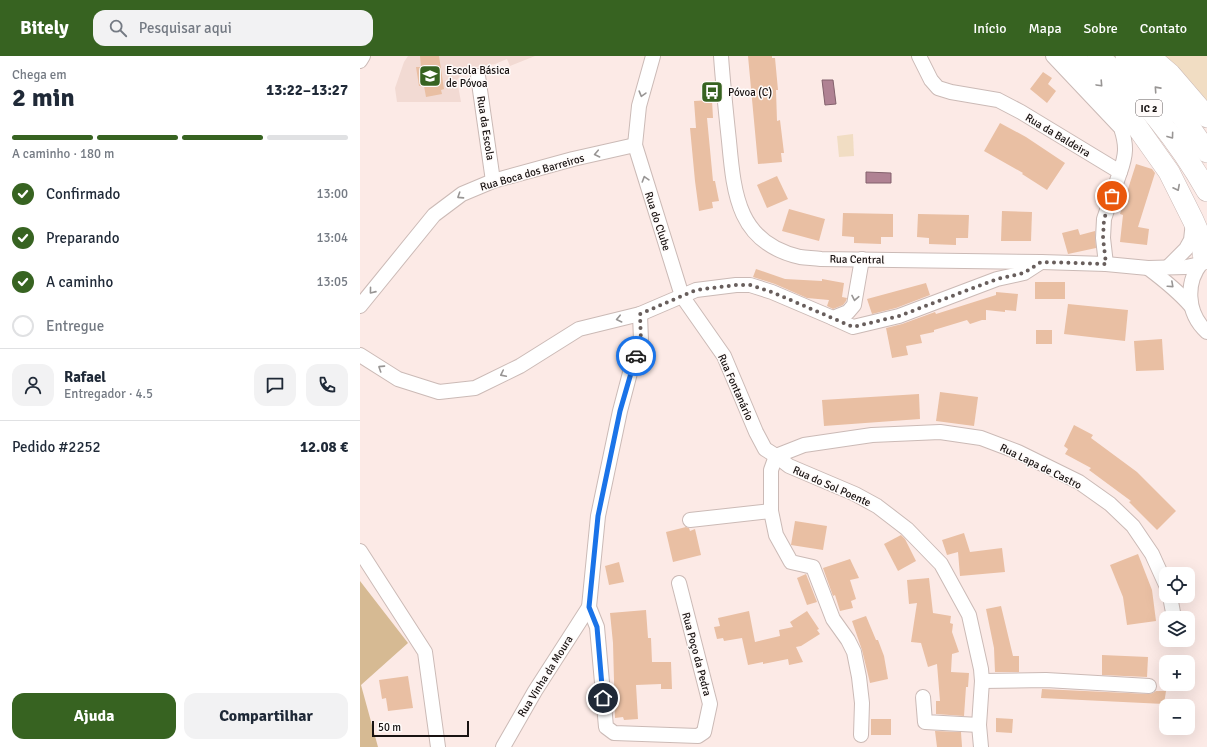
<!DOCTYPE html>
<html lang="pt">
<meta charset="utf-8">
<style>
:root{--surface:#fff;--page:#f2f2f3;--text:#1f2937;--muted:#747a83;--line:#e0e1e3;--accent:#376321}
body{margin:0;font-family:Signika,sans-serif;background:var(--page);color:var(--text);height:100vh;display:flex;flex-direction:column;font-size:15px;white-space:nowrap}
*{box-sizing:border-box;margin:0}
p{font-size:13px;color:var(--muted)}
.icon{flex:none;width:22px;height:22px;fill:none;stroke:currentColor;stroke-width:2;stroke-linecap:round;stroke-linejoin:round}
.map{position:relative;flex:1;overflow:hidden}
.drawer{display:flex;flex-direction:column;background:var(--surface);width:360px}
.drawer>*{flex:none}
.tools{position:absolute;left:799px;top:511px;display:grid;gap:8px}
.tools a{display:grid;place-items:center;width:36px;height:36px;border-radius:8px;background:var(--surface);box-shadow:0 4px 16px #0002;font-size:20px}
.scale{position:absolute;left:12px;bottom:10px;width:97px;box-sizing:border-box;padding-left:4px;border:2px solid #191312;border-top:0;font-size:11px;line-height:14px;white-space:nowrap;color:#191312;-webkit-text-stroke:3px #fffbfa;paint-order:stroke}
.pin{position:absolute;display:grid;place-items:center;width:34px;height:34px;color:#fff;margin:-17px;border:2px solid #fff;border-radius:50%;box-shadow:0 1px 4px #0007}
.courier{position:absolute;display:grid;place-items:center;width:40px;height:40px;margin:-20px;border:3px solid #1a73e8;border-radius:50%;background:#fff;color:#222;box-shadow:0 1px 5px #0007}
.overview em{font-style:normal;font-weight:700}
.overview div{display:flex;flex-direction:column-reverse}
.overview{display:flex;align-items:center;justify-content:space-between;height:68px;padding:0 12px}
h1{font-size:26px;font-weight:700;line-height:30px}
.bar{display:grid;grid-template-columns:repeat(4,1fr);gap:6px 4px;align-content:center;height:48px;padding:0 12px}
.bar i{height:5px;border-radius:3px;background:var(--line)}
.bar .on{background:var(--accent)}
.bar p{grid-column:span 4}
.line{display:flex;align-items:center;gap:10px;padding:0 12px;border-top:1px solid var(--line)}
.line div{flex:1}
.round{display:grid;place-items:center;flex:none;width:42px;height:42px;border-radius:12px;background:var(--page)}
ol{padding:0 12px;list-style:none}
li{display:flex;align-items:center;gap:12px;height:44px}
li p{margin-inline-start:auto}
li .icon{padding:4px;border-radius:50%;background:var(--accent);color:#fff;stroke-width:4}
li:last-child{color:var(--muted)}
li i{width:22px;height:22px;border:2px solid var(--line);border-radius:50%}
.button{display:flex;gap:8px;margin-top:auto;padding:8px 12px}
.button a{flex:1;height:46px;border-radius:12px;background:var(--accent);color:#fff;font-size:16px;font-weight:700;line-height:46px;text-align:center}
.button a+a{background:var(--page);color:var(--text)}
header{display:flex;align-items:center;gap:24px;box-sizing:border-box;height:56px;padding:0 20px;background:var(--accent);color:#fff}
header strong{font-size:19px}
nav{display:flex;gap:22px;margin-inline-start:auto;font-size:14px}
.search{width:280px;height:36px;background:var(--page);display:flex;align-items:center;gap:10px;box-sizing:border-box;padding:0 14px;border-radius:12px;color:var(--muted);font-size:15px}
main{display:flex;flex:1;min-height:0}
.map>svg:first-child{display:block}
.built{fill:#f2dad3}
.green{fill:#f1ddc3}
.forest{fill:#d6ba93}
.water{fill:#b08293;stroke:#83616c}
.building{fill:#e9bfa3}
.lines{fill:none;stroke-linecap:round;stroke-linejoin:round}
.minor-casing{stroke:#cbbab6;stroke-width:16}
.highway-casing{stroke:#cbbab6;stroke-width:22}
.minor{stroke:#fff;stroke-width:14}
.highway{stroke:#fff;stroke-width:21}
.oneway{stroke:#989594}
.done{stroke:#685e5c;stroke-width:4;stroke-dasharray:0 7.2}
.route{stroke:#1a73e8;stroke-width:5}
.labels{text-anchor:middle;stroke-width:3;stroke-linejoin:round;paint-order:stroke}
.shield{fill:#fffbfa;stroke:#5e5958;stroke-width:1}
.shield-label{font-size:10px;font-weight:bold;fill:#191312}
.poi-label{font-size:11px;fill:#191312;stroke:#fffbfa;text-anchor:start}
.street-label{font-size:11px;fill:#191312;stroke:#fffbfa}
</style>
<header>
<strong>Bitely</strong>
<div class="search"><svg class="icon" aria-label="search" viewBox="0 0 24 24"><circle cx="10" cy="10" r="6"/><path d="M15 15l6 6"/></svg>Pesquisar aqui</div>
<nav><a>Início</a><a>Mapa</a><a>Sobre</a><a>Contato</a></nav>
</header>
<main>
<section class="drawer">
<div class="overview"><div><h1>2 min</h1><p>Chega em</p></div><em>13:22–13:27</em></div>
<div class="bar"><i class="on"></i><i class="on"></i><i class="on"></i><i></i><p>A caminho · 180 m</p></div>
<ol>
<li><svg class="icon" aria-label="check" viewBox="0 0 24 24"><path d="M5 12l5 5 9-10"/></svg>Confirmado<p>13:00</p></li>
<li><svg class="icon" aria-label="check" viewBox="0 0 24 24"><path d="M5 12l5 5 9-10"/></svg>Preparando<p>13:04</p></li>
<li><svg class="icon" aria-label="check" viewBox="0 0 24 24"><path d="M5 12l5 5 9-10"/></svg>A caminho<p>13:05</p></li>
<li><i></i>Entregue</li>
</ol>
<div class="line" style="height:72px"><a class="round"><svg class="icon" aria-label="person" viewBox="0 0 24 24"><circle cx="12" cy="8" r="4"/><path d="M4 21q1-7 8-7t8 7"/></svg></a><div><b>Rafael</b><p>Entregador · 4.5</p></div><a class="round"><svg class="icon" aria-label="chat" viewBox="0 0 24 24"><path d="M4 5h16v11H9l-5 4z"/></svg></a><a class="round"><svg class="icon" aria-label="phone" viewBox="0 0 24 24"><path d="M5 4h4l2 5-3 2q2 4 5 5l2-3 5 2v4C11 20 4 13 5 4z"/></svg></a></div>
<div class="line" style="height:52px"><div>Pedido #2252</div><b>12.08 €</b></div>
<div class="button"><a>Ajuda</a><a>Compartilhar</a></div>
</section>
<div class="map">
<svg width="847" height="691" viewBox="0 0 847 691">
<rect width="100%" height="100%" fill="#fceae6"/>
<path class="built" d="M 48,0 L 175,0 L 150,10 L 147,3 L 135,8 L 109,12 L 103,16 L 97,24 L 101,46 L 37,46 L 35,32 L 44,6 Z"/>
<g class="green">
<path d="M 801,0 L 847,0 L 847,48 Z"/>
<path d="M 493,78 L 494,100 L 479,101 L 477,80 Z"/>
</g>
<path class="forest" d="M 0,525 L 48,587 L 1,629 L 18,691 L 0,691 Z"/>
<g class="water">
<path d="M 462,24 L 473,24 L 476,48 L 465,49 Z"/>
<path d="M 506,116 L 531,117 L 531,127 L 506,127 Z"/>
</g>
<g class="building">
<path d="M 60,0 L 79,0 L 84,33 L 81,34 L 82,38 L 66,41 L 64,30 L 59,30 L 56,11 L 61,11 Z"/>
<path d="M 388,0 L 412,0 L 412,2 L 415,2 L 418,34 L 416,34 L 417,65 L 420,64 L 424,97 L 421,97 L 422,106 L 398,108 Z"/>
<path d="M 683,16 L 692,22 L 688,28 L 696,35 L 687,47 L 670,33 Z"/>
<path d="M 352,44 L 353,62 L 347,62 L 353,125 L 355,125 L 359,145 L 352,146 L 353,152 L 339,155 L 335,125 L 330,72 L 336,72 L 334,45 Z"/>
<path d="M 640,67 L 666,81 L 705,107 L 687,134 L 662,118 L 663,117 L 624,95 Z"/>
<path d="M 776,108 L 792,113 L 795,117 L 778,171 L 789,173 L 787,189 L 760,186 L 763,159 L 760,158 Z"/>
<path d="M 417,120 L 428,143 L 407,152 L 397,129 Z"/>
<path d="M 429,153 L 465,163 L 459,185 L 422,175 Z"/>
<path d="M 642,155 L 672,156 L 671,185 L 641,185 Z"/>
<path d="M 483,157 L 533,158 L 533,181 L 521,181 L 521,188 L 494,187 L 494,181 L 482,180 Z"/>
<path d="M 558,158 L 609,159 L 608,182 L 596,182 L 596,189 L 569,188 L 569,182 L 557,181 Z"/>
<path d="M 718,173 L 720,179 L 735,175 L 736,192 L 708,198 L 702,177 Z"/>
<path d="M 396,213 L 425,223 L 462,225 L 462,223 L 484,227 L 482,241 L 487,242 L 486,245 L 483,249 L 473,253 L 467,250 L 469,244 L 447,242 L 415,228 L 393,221 Z"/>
<rect x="675" y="226" width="30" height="17"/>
<path d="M 566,227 L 570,239 L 536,252 L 512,258 L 507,243 Z"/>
<path d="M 636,236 L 658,238 L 656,255 L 645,254 L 645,256 L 626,254 L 626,264 L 622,264 L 610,268 L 607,264 L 574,274 L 574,276 L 560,279 L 562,287 L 546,290 L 548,299 L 532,302 L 526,272 L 542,268 L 575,256 L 576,258 L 636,239 Z"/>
<path d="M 708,248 L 768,254 L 765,285 L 704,278 Z"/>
<rect x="676" y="274" width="16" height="14"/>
<path d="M 802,283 L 804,314 L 776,315 L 774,285 Z"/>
<path d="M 580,336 L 618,341 L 614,370 L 576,365 Z"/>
<path d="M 559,338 L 560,363 L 464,370 L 462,344 Z"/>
<path d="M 714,369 L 733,379 L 731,382 L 777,416 L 816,455 L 797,474 L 769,446 L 771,445 L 729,414 L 731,412 L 705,398 L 708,393 L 704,390 Z"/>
<path d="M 435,465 L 467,470 L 463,494 L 431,489 Z"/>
<path d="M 326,471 L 329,472 L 330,475 L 335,473 L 341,499 L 313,506 L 306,476 Z"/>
<path d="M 604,477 L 610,496 L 642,492 L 645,516 L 600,520 L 598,496 L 587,499 L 582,484 Z"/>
<path d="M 541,479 L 545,483 L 556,505 L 538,515 L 524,488 Z"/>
<path d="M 778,498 L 792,534 L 796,565 L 767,569 L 763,541 L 750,509 Z"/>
<path d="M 490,503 L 499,522 L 490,524 L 496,543 L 491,545 L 493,552 L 480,555 L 475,539 L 473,540 L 463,512 Z"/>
<path d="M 259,506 L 264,526 L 249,529 L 245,510 Z"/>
<path d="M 446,518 L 457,546 L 447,549 L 437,522 Z"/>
<path d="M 569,522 L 573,557 L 591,560 L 590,567 L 593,568 L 592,576 L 599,596 L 592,598 L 591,616 L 609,617 L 608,631 L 606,631 L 604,660 L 576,658 L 576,645 L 580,645 L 577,608 L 568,611 L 561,587 L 551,586 L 557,547 L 549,548 L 547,524 Z"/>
<path d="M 641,550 L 653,600 L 659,600 L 659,616 L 635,616 L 634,592 L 626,553 Z"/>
<path d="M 286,554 L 288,582 L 291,582 L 292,606 L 311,606 L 312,633 L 301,633 L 301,628 L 276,629 L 278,663 L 264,664 L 263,661 L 255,662 L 253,587 L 250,557 Z"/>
<path d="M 389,555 L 395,586 L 420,580 L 419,574 L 433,571 L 430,566 L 447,555 L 459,573 L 457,574 L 460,578 L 441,590 L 436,591 L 443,606 L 429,609 L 428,603 L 403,608 L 403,606 L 388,609 L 382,582 L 364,585 L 363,582 L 357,583 L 354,571 L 360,570 L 358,562 Z"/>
<path d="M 506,560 L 516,584 L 518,584 L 524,600 L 528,623 L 510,627 L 502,594 L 492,565 Z"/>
<path d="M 742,599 L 788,601 L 787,621 L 742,619 Z"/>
<path d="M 48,620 L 53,652 L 28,655 L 26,642 L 22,643 L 19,624 Z"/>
<path d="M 682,633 L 789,638 L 793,637 L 796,635 L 806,635 L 804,648 L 681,642 Z"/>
<path d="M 636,662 L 653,663 L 652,677 L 636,676 Z"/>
<rect x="511" y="663" width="20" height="16"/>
<path d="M 575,675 L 601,676 L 602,691 L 577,691 Z"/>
</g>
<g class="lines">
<g class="minor-casing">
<g id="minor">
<path d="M 293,0 L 279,50 L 275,89 L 322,240 L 364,300 L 396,376 L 405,393 L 416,400 L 429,410 L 495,438 L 517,450 L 547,473 L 581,508 L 609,559 L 621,613 L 622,625 L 619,669 L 621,691"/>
<path d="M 361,0 C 363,28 366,57 369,85 C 374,139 378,187 440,201 C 447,202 454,202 461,203 L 681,206 L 746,208 L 788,212 L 826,211 L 840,208"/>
<path d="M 559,0 L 571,24 L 578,32 L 591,36 L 638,44 L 661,56 L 760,116 L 744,163 L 743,182 L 746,208"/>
<path d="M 693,0 L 761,72 C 767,90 766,99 760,116"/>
<path d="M 0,5 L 3,0"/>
<path d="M 118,20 L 133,125"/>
<path d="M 843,205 C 825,225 826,257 847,276"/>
<path d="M 808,211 L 826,193 L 831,184 L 833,166"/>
<path d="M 788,212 C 804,224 818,235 831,250"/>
<path d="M 0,250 L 74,159 L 102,138 L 133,125 L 213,103 L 275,89"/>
<path d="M 280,258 L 281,285 L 271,313 L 260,355 L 238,460 L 229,551 L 237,571 L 246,671 L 254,677 L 338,680 L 344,676 L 350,648 L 319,527"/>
<path d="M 473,262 L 493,271 L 539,260 L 637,223 L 664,217 L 681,206"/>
<path d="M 0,299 L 38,323 L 79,336 L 115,332 L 160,310 L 219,273 L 280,258 L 336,234 L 376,229 L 390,229 L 412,236 L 473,262 L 488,256 L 494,249 L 502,203"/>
<path d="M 416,400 L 444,389 L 512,379 L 580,376 L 621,382 L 658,396 L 719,426 L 750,448 L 773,470 L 792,498 L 806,529"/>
<path d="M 416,400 L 411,414 L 411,455 L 416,479 L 431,506 L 453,511 L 473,563 L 488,584 L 494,596 L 499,621 L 502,647 L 501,679"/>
<path d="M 330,464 L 411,455"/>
<path d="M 0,495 L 65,596 L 78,691"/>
<path d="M 810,540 L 814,562"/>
<path d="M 622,625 L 686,624 L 789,630"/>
<path d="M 563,641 L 565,666 L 619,669"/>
<path d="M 143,691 L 175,635 L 229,551"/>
</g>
</g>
<g class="highway-casing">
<g id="highway">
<path d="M 713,0 L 768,58 L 809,116 L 833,164 L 841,182 L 844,203"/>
<path d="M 738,0 C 781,39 818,84 847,135"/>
<path d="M 766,0 L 821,59 L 847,96"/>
<path d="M 789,0 L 810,18 L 847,61"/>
</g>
</g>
<use href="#minor" class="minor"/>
<use href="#highway" class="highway"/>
</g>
<defs><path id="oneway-chevron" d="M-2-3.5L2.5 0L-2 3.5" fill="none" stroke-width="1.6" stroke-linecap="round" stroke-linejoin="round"/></defs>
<g class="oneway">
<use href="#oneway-chevron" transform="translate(740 28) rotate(47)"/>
<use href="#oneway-chevron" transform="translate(797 33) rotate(-132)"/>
<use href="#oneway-chevron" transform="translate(282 38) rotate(106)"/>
<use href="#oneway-chevron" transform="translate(811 80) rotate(54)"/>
<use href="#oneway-chevron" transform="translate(237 98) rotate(168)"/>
<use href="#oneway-chevron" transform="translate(285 123) rotate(-107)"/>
<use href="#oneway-chevron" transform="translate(817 132) rotate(63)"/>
<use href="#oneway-chevron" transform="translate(100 140) rotate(147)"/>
<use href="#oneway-chevron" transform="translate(811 229) rotate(42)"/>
<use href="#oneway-chevron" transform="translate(12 235) rotate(129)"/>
<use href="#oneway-chevron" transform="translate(495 242) rotate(101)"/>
<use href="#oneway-chevron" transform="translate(259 263) rotate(167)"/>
<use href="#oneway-chevron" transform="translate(21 312) rotate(-147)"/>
<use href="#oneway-chevron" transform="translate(143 318) rotate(154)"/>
</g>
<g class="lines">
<path class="done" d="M 276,300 L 281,286 L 280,258 L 336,234 L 376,229 L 390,229 L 412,236 L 493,271 L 539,260 L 637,223 L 664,217 L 681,206 L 746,208 L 743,182 L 744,163 L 752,140"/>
<path class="route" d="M 243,642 L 237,571 L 229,551 L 238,460 L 260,355 L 276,300"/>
</g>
<defs>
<g id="school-square" transform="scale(1.15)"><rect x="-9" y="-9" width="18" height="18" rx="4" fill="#376321" stroke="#fffbfa"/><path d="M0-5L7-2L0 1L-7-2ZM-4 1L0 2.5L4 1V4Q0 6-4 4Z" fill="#fff"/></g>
<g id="bus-square" transform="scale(1.15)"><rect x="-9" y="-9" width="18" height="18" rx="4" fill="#376321" stroke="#fffbfa"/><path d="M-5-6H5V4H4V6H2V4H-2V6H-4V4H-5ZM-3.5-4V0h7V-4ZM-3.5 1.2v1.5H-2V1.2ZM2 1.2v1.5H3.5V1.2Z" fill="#fff"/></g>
</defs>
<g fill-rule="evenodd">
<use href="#school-square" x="70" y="20"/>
<use href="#bus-square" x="352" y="36"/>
</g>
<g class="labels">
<rect class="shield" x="776" y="44" width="26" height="16" rx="3"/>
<g class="shield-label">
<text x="789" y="56">IC 2</text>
</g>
<g class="poi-label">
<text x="86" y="18">Escola Básica<tspan x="86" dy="13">de Póvoa</tspan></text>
<text x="368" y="40">Póvoa (C)</text>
</g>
<g class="street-label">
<text transform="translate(126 72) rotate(81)" y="4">Rua da Escola</text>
<text transform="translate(698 79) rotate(31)" y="4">Rua da Baldeira</text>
<text transform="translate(172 116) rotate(-16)" y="4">Rua Boca dos Barreiros</text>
<text transform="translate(298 165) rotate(72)" y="4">Rua do Clube</text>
<text transform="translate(497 203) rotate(1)" y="4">Rua Central</text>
<text transform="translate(376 331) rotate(66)" y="4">Rua Fontanário</text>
<text transform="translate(681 410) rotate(26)" y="4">Rua Lapa de Castro</text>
<text transform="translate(472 430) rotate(24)" y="4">Rua do Sol Poente</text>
<text transform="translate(337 598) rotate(75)" y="4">Rua Poço da Pedra</text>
<text transform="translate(185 620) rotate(-58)" y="4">Rua Vinha da Moura</text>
</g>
</g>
</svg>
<div class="tools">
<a><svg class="icon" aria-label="locate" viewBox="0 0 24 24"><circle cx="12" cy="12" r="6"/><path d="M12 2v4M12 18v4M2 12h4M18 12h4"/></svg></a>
<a><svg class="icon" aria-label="layers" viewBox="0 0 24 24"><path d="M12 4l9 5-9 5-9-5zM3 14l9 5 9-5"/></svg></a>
<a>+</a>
<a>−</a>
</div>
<div class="scale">50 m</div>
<div class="pin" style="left:752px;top:140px;background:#ea580c"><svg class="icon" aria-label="bag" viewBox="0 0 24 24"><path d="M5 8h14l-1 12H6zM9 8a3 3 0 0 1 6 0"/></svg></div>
<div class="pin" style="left:243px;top:642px;background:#1f2937"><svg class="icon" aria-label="home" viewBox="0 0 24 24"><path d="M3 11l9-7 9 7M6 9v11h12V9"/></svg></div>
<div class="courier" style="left:276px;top:300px"><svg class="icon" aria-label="car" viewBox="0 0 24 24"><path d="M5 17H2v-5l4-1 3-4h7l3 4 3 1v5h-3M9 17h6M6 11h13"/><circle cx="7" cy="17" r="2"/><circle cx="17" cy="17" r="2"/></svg></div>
</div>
</main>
